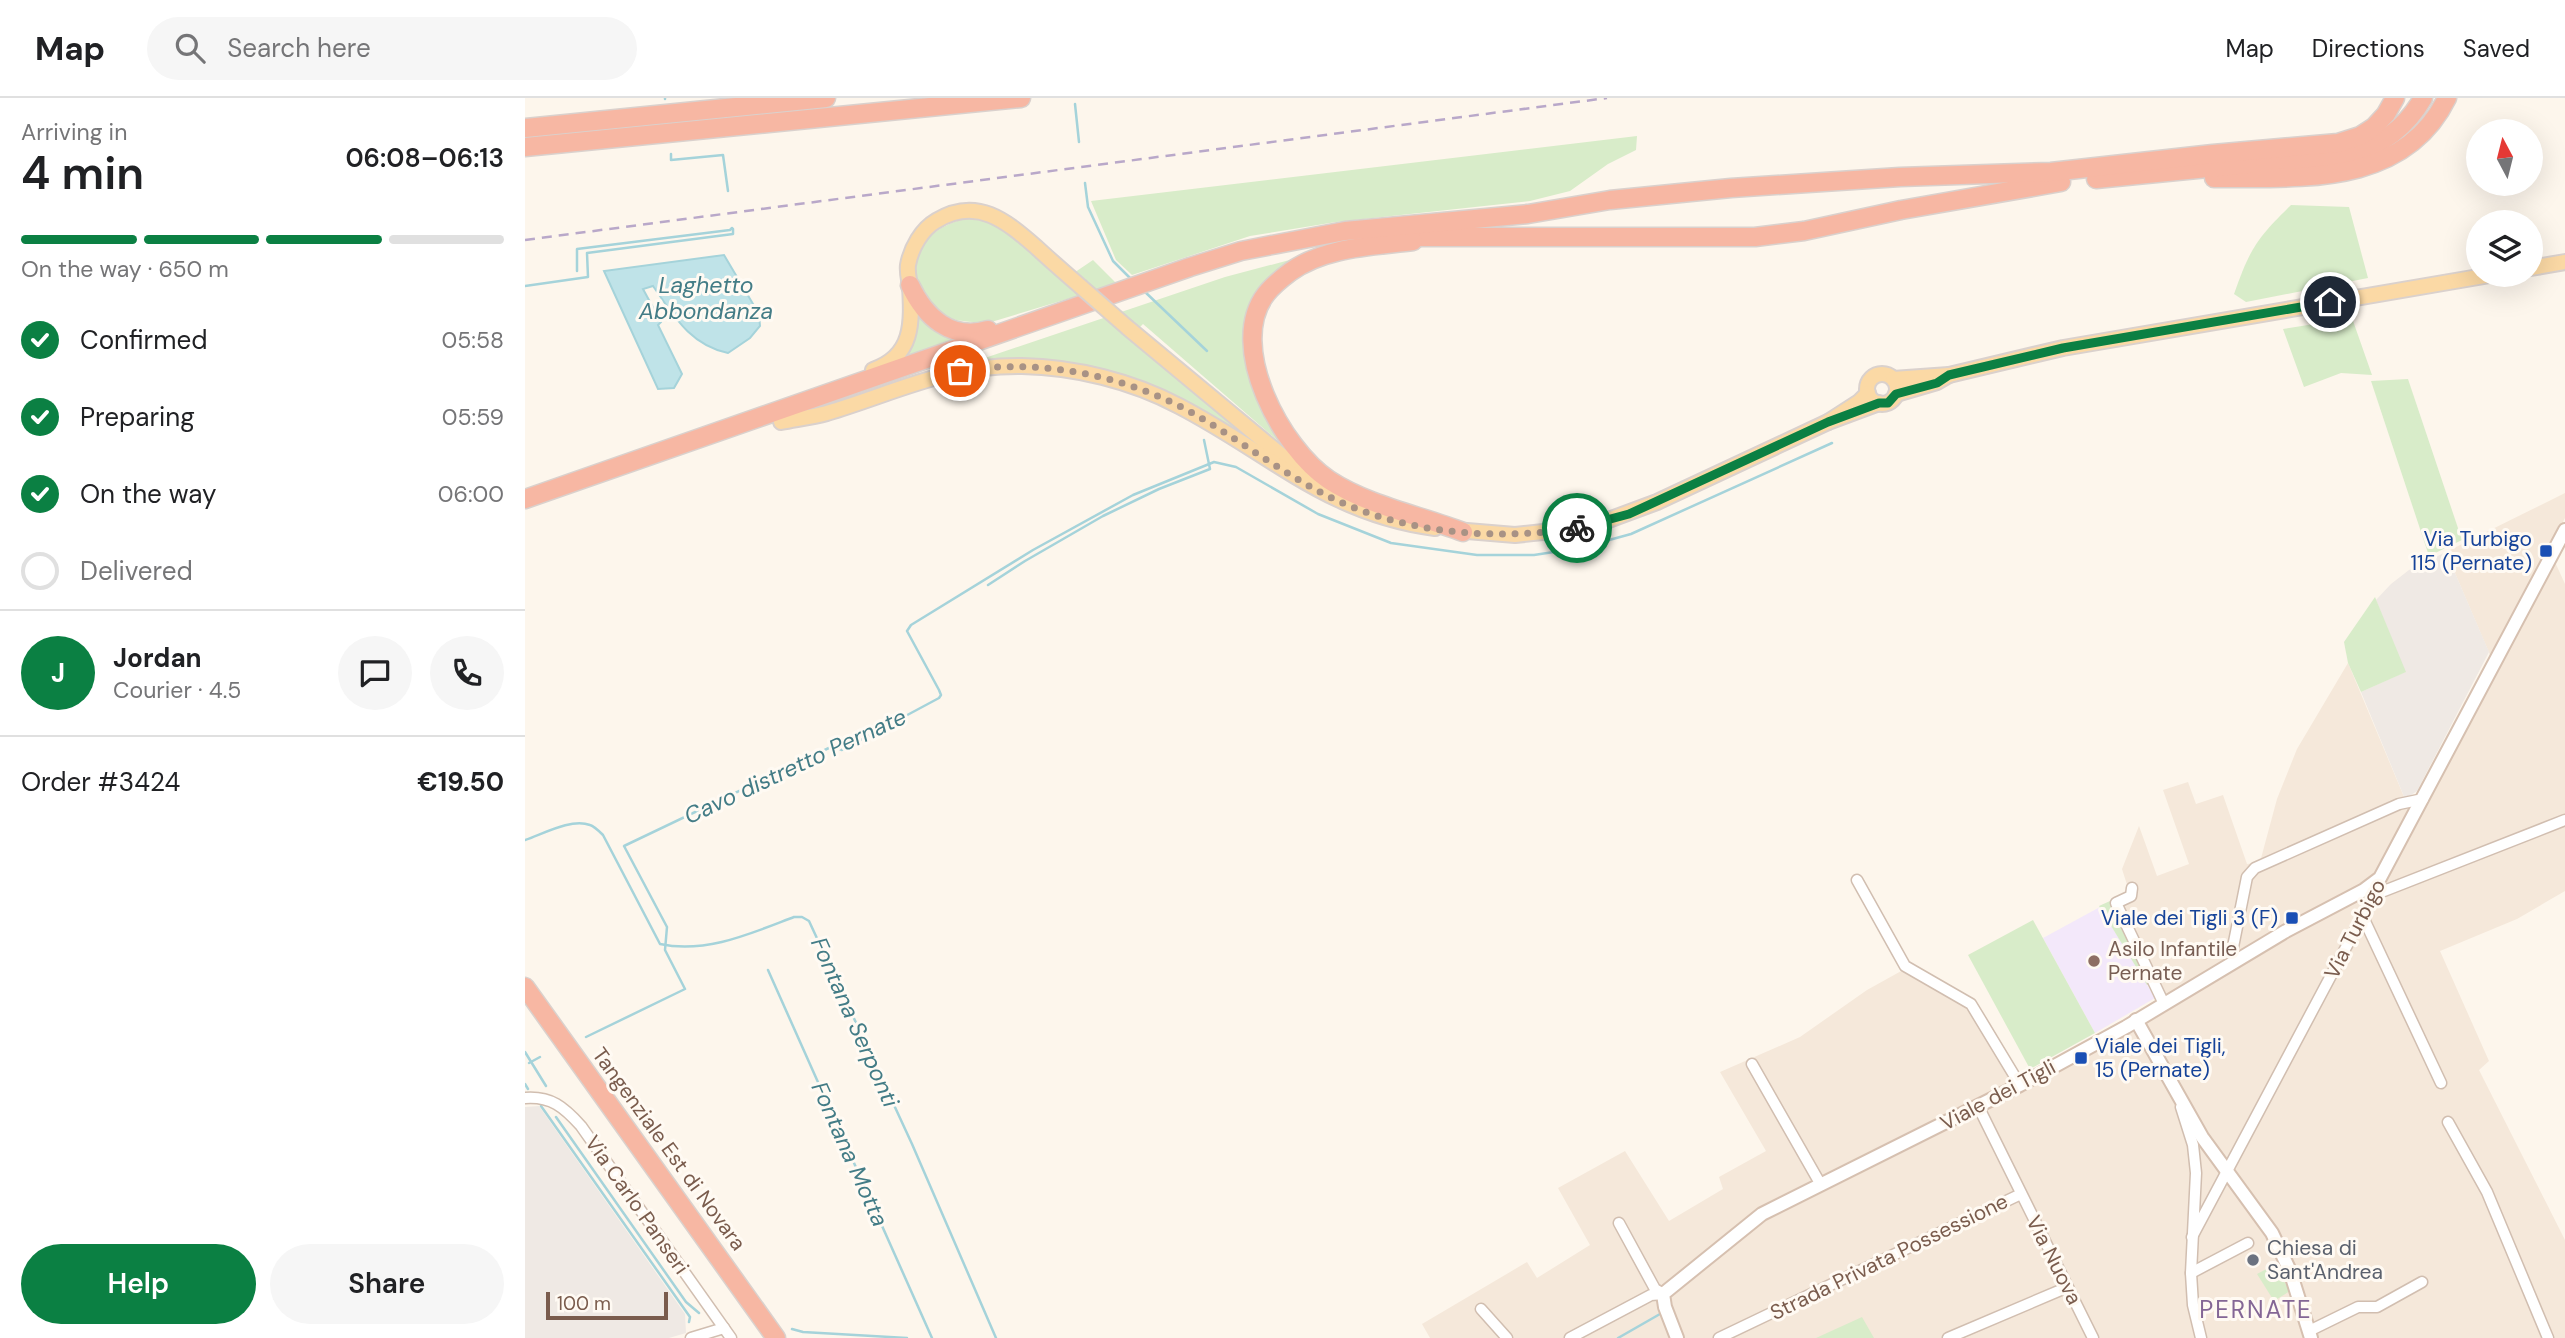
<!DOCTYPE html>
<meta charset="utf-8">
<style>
:root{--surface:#fff;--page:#f6f6f6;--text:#202124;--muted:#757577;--line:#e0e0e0;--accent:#0b8043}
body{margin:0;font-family:"DM Sans",sans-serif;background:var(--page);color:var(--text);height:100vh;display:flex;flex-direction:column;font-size:26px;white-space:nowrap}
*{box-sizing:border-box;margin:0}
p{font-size:23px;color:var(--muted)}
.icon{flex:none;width:38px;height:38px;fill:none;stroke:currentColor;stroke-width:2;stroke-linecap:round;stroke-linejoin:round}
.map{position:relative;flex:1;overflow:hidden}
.details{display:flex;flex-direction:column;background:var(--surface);width:525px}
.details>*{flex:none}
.needle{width:46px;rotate:353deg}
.fabs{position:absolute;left:1941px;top:21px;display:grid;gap:14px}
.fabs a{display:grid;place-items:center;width:77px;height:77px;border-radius:50%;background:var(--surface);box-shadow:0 7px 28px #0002;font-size:35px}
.scale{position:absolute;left:21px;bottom:18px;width:122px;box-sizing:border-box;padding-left:7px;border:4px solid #7a5c4d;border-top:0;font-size:19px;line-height:24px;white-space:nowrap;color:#7a5c4d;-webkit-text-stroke:5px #fffaf3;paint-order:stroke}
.pin{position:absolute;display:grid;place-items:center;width:60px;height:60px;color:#fff;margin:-30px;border:4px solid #fff;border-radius:50%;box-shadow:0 2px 7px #0007}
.courier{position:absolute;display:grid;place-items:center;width:70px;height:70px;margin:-35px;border:5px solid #0b8043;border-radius:50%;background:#fff;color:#222;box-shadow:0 2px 9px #0007}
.headline em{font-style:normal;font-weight:600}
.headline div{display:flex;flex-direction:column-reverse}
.headline{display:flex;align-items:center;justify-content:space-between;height:119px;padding:0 21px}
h1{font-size:46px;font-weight:600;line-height:52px}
.bar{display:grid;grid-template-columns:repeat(4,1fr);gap:10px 7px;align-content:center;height:84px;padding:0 21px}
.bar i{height:9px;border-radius:5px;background:var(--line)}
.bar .current{background:var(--accent)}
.bar p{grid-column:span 4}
.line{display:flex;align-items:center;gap:18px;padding:0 21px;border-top:2px solid var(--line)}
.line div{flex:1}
.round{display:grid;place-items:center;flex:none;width:74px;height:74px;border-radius:37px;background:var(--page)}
ol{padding:0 21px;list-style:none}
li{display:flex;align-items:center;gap:21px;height:77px}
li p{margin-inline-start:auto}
li .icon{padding:7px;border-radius:50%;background:var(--accent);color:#fff;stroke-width:4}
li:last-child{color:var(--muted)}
li i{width:38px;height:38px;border:4px solid var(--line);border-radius:50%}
.primary-button{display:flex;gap:14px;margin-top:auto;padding:14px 21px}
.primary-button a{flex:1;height:80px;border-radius:42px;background:var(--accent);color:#fff;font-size:28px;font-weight:600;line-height:80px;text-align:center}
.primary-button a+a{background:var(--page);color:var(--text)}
header{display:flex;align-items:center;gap:42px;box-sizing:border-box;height:98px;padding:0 35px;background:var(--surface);border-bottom:2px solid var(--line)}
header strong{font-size:33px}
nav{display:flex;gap:38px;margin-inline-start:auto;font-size:24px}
.search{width:490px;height:63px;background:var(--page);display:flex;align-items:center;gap:18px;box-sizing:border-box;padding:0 24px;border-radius:38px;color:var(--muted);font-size:26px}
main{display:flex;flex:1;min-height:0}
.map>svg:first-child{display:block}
.residential{fill:#f5e8da}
.industrial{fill:#efe9e4}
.education{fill:#f3e8fa}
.green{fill:#d8ecc9}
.water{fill:#bfe3e8;stroke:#a5d3da;stroke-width:2}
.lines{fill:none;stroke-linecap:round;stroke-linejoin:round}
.stream{stroke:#a5d3da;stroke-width:2.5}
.street-casing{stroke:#d1beb0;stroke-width:13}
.secondary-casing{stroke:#d6c0b0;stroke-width:16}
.primary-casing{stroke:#dad1cd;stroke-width:18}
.highway-casing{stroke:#dad1cd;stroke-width:21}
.street{stroke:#fff;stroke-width:10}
.secondary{stroke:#fff;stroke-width:12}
.primary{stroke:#fbd9a5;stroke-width:14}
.highway{stroke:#f7b7a3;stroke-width:18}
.rail{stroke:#b9a8c9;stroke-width:2.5;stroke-dasharray:10 7;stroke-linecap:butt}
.primary-bridge-casing{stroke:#dad1cd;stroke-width:18;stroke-linecap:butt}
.primary-bridge{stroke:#fbd9a5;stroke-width:14}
.done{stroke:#a89285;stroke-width:7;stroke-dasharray:0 12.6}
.route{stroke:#0b8043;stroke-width:9}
.transit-dot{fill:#1a4fb4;stroke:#fffaf3;stroke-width:2.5}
.education-dot{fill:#8d6e63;stroke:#fffaf3;stroke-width:2.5}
.worship-dot{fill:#6b7280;stroke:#fffaf3;stroke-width:2.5}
.labels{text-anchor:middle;stroke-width:6;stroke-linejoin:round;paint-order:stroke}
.transit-label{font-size:21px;fill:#164399;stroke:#fffaf3;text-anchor:end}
.street-label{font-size:21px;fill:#7a5c4d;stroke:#fffaf3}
.education-label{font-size:21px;fill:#785e54;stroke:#fffaf3;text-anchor:start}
.worship-label{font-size:21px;fill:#5b616d;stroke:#fffaf3;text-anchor:start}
.water-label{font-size:23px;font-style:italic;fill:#437c86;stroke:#fffaf3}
.quarter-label{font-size:24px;letter-spacing:2px;fill:#846695;stroke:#fffaf3}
</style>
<header>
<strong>Map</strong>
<div class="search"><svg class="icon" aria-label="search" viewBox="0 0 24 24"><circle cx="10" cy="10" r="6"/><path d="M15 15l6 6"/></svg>Search here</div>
<nav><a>Map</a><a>Directions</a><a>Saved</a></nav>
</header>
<main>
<section class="details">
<div class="headline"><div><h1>4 min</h1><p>Arriving in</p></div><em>06:08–06:13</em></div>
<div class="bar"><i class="current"></i><i class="current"></i><i class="current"></i><i></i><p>On the way · 650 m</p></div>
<ol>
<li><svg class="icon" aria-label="check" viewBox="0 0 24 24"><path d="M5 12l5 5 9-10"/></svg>Confirmed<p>05:58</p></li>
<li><svg class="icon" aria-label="check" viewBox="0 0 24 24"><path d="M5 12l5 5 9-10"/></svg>Preparing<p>05:59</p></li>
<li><svg class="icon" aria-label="check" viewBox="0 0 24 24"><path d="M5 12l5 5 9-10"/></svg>On the way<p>06:00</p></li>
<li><i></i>Delivered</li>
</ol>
<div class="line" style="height:126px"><b class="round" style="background:var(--accent);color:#fff">J</b><div><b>Jordan</b><p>Courier · 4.5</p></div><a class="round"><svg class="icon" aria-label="chat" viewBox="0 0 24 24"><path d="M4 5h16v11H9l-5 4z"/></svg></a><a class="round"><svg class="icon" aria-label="phone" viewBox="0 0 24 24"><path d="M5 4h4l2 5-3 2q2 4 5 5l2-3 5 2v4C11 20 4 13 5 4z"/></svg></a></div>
<div class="line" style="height:91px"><div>Order #3424</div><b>€19.50</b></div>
<div class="primary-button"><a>Help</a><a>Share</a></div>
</section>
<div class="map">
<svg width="2040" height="1240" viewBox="0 0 2040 1240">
<rect width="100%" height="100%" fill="#fdf6ec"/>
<path class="residential" d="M 2040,395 L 2040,420 L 2024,451 L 2040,486 L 2040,793 L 1992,821 L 1915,853 L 1964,963 L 1954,972 L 2040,1142 L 2040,1240 L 905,1240 L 897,1226 L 1002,1164 L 1012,1180 L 1065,1147 L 1033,1090 L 1100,1053 L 1144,1123 L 1198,1091 L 1194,1079 L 1241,1053 L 1195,974 L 1275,939 L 1342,892 L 1378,872 L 1446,912 L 1489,983 L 1572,939 L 1639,897 L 1592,803 L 1605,796 L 1597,771 L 1614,728 L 1632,778 L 1664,766 L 1638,692 L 1663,684 L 1671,706 L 1698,697 L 1722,766 L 1735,764 L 1752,701 L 1772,651 L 1823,565 L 1882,706 L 1900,703 L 1971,571 L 1921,454 Z"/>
<g class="industrial">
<path d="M 1921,454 L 1964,554 L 1892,693 L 1880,701 L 1836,594 L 1880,574 L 1851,502 L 1866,486 L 1884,472 Z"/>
<path d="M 14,1008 L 160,1216 L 161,1235 L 144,1240 L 0,1240 L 0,1009 Z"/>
</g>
<path class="education" d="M 1575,809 L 1630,900 L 1570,935 L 1518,840 Z"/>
<g class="green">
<path d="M 1112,38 L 1111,52 L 1083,66 L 1045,93 L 1005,103 L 811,124 L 725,138 L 607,177 L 591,162 L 566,103 Z"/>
<path d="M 1766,107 L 1824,109 L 1843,180 L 1721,204 L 1709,196 C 1725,151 1731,141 1766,107 Z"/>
<path d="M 445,120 C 483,121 511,159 537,183 L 568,162 L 592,186 L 463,225 C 443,224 421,223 405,211 C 400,207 398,198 395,192 C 378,153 409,126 445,120 Z"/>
<path d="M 772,160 L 739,187 L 722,251 L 774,361 L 618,226 L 604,240 L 727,344 L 539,267 L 451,263 L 700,179 Z"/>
<path d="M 392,211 L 437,240 L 375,261 Z"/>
<path d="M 1827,220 L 1847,277 L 1816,275 L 1779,289 L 1758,231 Z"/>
<path d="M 1883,281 L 1937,442 L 1904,458 L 1846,283 Z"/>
<path d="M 1850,499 L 1881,574 L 1836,594 L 1823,565 L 1819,544 Z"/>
<path d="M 1585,803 L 1624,886 L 1622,887 L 1574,808 Z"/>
<path d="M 1508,822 L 1570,935 L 1505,971 L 1443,857 Z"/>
<path d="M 1749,1167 L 1765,1193 L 1749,1203 L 1732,1176 Z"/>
<path d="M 1337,1219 L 1349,1240 L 1291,1240 Z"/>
</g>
<path class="water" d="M 199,157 L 234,216 L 235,228 L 225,240 L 203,255 C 165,247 149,218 128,188 L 118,191 L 136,224 L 133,227 L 157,276 L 149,290 L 133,291 L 79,173 Z"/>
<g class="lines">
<g class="stream">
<path d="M 140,0 L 140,1"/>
<path d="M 550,6 L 554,44"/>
<path d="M 146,56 L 146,62 L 198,57 L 203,93"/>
<path d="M 560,85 L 563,109 L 588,163 L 608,183"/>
<path d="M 52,173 L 52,151 L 205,132 L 207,130"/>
<path d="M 0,188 L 63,179 L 62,155 L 208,136 L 208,131"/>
<path d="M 618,192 L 682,253"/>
<path d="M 463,487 L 500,463 L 578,418 L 634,391 L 685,371 L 679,342"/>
<path d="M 0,742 C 18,736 46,720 65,727 C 69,728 74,733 78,737 L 135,846 C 181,856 227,835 269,819 L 277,819 L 284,823 L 387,1046 L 471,1240"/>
<path d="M 243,872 L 407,1240"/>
<path d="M 61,939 L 160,891 L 140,852 L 142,829 L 99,748 L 308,648 L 317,652 L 414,600 L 416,597 L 414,592 L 382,533 L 386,527 L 508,452 L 608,397 L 689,364 L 711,369 L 793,416 L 866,445 L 952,457 L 1009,457 L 1055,450 L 1106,436 L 1307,345"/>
<path d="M 0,954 L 21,988"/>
<path d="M 4,965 L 15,959"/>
<path d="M 0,986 L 3,991"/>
<path d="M 16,1008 L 165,1219 L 164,1224"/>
<path d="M 31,1019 L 161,1204 L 174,1215"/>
<path d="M 267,1231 L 278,1234 L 382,1240"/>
<path d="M 1093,1240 L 1135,1216"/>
</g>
<g class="street-casing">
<g id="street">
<path d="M 1332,782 L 1380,868 L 1446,906 L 1495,987"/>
<path d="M 1607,790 L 1606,798 L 1591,805 L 1639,906"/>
<path d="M 1852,791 L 1859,793 L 2040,722"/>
<path d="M 1837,817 L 1916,985"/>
<path d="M 1710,863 L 1707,854 L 1722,779 L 1730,770 L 1874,706 L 1898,701"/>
<path d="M 1227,966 L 1296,1087"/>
<path d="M 0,1000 C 26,998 39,1009 56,1028 L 206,1240"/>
<path d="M 1453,1008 L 1568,1240"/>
<path d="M 1656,1009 L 1668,1047 L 1671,1075 L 1666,1175 L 1668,1207 L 1676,1240"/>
<path d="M 1923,1024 L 1962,1094 L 2023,1240"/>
<path d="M 1094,1125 L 1130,1191 L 1137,1195"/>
<path d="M 1667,1139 L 1852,791 L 1855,780"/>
<path d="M 1666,1175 L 1723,1145"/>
<path d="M 956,1211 L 982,1240"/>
<path d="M 1784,1233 L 1833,1209 L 1852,1209 L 1897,1184"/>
<path d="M 166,1240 L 199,1230"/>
<path d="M 1045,1240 L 1126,1197 L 1138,1196"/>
<path d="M 1194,1240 L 1496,1096"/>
<path d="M 1423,1240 L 1543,1189"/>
</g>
</g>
<g class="secondary-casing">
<g id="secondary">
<path d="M 1611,922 L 1677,1039 L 1747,1135 L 1765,1173 L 1786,1240"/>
<path d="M 1152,1240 L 1140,1209 L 1138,1196 L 1237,1116 L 1495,987 L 1601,929 L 1761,833 L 1839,792 L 1855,780 L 2040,432"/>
</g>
</g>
<g class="primary-casing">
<g id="primary">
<path d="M 2006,170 L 2040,164"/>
<path d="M 603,230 L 756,357 L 787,379"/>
<path d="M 348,272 C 389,258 387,224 385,188 C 384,181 382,174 383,167 C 386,150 397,131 411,123 C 452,98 481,123 511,149 C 525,162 540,175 555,188"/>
<circle cx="1357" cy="291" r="15"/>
<path d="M 1424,277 L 1538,250 L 1965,177"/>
<path d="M 1368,281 L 1424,277 L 1412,284 L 1371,296"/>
<path d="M 1343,295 L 1334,304 L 1303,324 L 1354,305"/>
<path d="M 256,324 C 271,321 287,319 302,315 C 372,294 421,267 497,268 C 550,269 607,283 654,308 C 745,355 802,416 910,430"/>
<path d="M 930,432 L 990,437 L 1037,432 L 1078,424 L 1132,404 L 1303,324"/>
</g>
</g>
<g class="highway-casing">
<g id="highway">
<path d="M 0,30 L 301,0"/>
<path d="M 0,49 L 496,0"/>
<path d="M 1712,67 C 1782,65 1859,69 1898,0"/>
<path d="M 1689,80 C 1773,79 1878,90 1922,0"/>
<path d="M 1571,81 L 1723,66"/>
<path d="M 876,139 L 1230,139 L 1279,133 L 1376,112 L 1536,84"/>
<path d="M 888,143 C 848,148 799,149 765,174 C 757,180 747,188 741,196 C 701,248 757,351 804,382 C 844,408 894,417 938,434"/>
<path d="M 385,187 C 400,219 426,243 463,232"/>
<path d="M 0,401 L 665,169 L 716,153 L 820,133 L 1003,116 L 1085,102 L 1206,90 L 1375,79 L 1526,74 L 1688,56 L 1813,45 L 1835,38 L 1849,29 L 1861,16 L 1870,0"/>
<path d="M 0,889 L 251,1240"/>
</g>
</g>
<use href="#street" class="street"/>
<use href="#secondary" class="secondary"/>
<use href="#primary" class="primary"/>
<use href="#highway" class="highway"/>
<path class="rail" d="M 0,142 L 1082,0"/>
<g class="primary-bridge-casing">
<path id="primary-bridge" d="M 555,188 L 603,230"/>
</g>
<use href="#primary-bridge" class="primary-bridge"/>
</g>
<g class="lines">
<path class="done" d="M 435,273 C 516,260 601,277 671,317 C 716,343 757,375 803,398 C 878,436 970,443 1052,430"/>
<path class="route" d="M 1052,430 L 1104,416 L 1303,324 L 1354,305 L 1363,305 L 1371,296 L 1412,285 L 1424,277 L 1538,250 L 1805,204"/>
</g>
<g class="transit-dot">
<rect x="2014" y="446" width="14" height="14" rx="3.5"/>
<rect x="1760" y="813" width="14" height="14" rx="3.5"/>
<rect x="1549" y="953" width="14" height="14" rx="3.5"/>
</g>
<circle class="education-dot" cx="1569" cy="863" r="7"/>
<circle class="worship-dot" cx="1728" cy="1162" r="7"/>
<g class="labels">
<g class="transit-label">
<text x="2007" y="448">Via Turbigo<tspan x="2007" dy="24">115 (Pernate)</tspan></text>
<text x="1753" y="827">Viale dei Tigli 3 (F)</text>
<text x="1570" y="955" text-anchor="start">Viale dei Tigli,<tspan x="1570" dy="24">15 (Pernate)</tspan></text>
</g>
<g class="street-label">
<text transform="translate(1830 831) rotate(-63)" y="7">Via Turbigo</text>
<text transform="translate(1473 997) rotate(-28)" y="7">Viale dei Tigli</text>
<text transform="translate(144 1051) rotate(54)" y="7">Tangenziale Est di Novara</text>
<text transform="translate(112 1107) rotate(55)" y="7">Via Carlo Panseri</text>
<text transform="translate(1364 1159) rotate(-26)" y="7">Strada Privata Possessione</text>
<text transform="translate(1529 1162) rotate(63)" y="7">Via Nuova</text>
</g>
<g class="education-label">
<text x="1583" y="858">Asilo Infantile<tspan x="1583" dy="24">Pernate</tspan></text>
</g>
<g class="worship-label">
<text x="1742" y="1157">Chiesa di<tspan x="1742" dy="24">Sant'Andrea</tspan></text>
</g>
<g class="water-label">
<text x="181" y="195">Laghetto<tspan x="181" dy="26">Abbondanza</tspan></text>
<text transform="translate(270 668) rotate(-25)" y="8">Cavo distretto Pernate</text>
<text transform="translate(330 924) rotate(66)" y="8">Fontana Serponti</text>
<text transform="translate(325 1056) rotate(66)" y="8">Fontana Motta</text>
</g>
<g class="quarter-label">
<text x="1731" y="1220">PERNATE</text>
</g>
</g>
</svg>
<div class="fabs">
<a><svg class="needle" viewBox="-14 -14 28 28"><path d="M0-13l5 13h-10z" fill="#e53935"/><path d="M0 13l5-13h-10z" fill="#757577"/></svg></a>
<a><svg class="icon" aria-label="layers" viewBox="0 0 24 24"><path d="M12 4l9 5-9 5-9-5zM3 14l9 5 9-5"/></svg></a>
</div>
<div class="scale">100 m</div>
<div class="pin" style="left:435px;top:273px;background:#ea580c"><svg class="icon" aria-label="bag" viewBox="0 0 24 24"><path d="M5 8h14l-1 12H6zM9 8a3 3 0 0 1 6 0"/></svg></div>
<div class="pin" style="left:1805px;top:204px;background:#1f2937"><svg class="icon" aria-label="home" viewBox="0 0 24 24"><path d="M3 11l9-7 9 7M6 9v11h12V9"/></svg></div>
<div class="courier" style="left:1052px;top:430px"><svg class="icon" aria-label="bike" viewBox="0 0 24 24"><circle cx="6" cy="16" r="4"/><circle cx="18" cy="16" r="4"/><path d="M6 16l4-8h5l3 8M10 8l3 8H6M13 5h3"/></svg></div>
</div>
</main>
